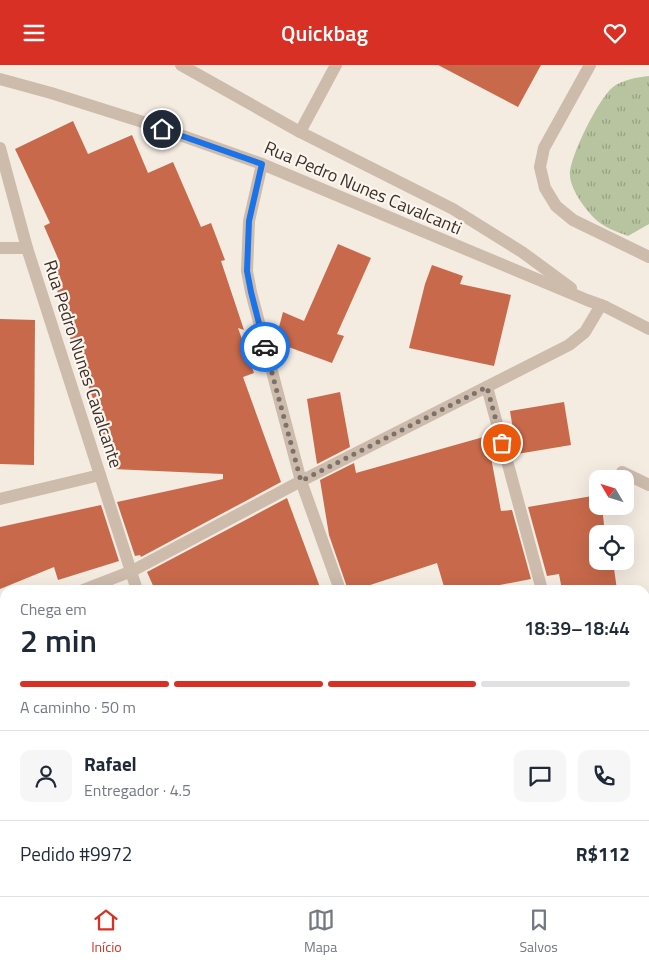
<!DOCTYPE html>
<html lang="pt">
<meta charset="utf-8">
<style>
:root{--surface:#fff;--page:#f6f6f7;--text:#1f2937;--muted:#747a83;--line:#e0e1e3;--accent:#d93025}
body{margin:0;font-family:"Titillium Web",sans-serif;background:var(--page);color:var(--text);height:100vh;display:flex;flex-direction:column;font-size:19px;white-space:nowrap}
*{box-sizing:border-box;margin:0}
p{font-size:16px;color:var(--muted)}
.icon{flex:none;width:28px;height:28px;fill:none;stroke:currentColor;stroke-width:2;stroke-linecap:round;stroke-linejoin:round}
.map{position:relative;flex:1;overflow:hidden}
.side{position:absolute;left:0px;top:520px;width:650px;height:311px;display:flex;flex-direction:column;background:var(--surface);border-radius:15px 15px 0 0;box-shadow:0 5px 20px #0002}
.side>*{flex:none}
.needle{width:32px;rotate:308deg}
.fabs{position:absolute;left:589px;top:405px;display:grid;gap:10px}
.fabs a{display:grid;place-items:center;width:45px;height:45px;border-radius:10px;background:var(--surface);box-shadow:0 5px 20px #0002;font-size:25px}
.pin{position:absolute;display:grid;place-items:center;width:42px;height:42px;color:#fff;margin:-21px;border:2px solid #fff;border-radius:50%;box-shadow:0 1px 5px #0007}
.courier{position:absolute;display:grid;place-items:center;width:50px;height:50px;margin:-25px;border:4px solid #1a73e8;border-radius:50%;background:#fff;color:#222;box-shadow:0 1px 6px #0007}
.headline em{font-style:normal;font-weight:600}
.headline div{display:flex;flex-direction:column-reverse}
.headline{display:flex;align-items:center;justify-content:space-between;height:85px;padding:0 20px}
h1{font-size:32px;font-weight:600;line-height:38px}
.bar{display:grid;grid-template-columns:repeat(4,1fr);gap:8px 5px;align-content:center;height:60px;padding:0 20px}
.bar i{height:6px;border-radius:4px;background:var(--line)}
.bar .active{background:var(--accent)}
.bar p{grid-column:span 4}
.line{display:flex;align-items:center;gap:12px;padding:0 20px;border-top:1px solid var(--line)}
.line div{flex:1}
.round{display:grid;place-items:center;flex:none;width:52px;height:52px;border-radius:10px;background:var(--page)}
header{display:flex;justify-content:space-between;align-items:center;height:65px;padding:0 20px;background:var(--accent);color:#fff;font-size:22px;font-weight:600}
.tab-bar{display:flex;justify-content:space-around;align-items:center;height:70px;border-top:1px solid var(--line);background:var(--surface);font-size:14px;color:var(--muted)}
.tab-bar a{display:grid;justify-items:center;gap:2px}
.tab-bar .active{color:var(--accent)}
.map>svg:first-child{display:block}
.grass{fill:url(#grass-tufts)}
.building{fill:#c8694b}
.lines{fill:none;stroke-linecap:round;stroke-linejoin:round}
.minor{stroke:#cdbbac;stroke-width:12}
.done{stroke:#7c716b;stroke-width:5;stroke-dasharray:0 9}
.route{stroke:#1a73e8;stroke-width:6}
.labels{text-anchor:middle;stroke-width:4.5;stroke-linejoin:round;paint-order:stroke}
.street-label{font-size:18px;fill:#3b302b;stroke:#fbf5ee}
</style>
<header><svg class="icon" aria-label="menu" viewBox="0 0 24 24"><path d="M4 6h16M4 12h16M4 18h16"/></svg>Quickbag<svg class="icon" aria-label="heart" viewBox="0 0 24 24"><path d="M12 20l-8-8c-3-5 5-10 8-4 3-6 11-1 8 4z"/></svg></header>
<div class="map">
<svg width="649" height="831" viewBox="0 0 649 831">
<defs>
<pattern id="grass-tufts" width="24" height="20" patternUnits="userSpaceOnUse" patternTransform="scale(1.25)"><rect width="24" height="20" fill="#b8c4a0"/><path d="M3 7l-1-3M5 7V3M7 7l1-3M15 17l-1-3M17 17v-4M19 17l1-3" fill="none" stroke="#97a083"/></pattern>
</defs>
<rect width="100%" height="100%" fill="#f4ebe1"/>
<path class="grass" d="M 649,11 L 649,159 L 628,171 C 618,167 608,164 600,158 C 589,150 570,125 570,110 C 569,93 599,33 613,22 C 622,15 638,12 649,11 Z"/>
<g class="building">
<path d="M 438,0 L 541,0 L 518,42 Z"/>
<path d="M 73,56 L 88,89 L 132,70 L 148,108 L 173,97 L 201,162 L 211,158 L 225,195 L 221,196 L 244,265 L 238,263 L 254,308 L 243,312 L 281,417 L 141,492 L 140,490 L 135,491 L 117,437 L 223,414 L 223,409 L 113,404 L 101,375 L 105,375 L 95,348 L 98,347 L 64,257 L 72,257 L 57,226 L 63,223 L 54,200 L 60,198 L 44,161 L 50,158 L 15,84 Z"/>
<path d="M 338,179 L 371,193 L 337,269 L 344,271 L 332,298 L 275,277 L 283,247 L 304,256 Z"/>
<path d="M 432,200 L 463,211 L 460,219 L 511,230 L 494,301 L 409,283 L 425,219 Z"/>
<path d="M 0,254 L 35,255 L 34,400 L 0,399 Z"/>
<path d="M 340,327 L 350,382 L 317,399 L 307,334 Z"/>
<path d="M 564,337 L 571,380 L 517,389 L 510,346 Z"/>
<path d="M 487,371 L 501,446 L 512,445 L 531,514 L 474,525 L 445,525 L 437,498 L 355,525 L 348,525 L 329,470 L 320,415 L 354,398 L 356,408 Z"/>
<path d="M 598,430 L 598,441 L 602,441 L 605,469 L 598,469 L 598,496 L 613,496 L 617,525 L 562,525 L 559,509 L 547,511 L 528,442 Z"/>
<path d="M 287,433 L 321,525 L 155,525 L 147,507 Z"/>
<path d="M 101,440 L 119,496 L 58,515 L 54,502 L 0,524 L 0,462 Z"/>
</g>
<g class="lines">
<g class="minor">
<path d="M 181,0 L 300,67 L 453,144 L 522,187 L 571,223"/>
<path d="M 590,0 L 544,83 L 540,102 L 545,123 L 556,141 L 573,155 L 649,192"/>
<path d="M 0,14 L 51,28 L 146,58 L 262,99 L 587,235 L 606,242 L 649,264"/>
<path d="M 300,67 L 336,0"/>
<path d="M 0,83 L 27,183 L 137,525"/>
<path d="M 262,99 L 249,156 L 247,206 L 251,227 L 301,416 L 340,525"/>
<path d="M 0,183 L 27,183"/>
<path d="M 487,322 L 542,525"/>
<path d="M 622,407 L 649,420"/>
<path d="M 0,434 L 100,410"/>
<path d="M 83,525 L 132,506 L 301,416 L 569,280 L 585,267 L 601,240"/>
<path d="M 0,558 L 5,556"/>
<path d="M 0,792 L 5,790"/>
<path d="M 645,823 L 649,822"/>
<path d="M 606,831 L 628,826"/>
</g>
</g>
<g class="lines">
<path class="done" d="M 265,282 L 301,416 L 487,322 L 502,378"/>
<path class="route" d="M 162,64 L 262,99 L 249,156 L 247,206 L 251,227 L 265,282"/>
</g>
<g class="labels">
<g class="street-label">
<text transform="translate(363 123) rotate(23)" y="6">Rua Pedro Nunes Cavalcanti</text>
<text transform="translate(83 299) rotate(72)" y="6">Rua Pedro Nunes Cavalcante</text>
</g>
</g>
</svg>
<div class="fabs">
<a><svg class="needle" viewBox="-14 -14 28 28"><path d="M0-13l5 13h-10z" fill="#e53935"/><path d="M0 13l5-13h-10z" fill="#747a83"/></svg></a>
<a><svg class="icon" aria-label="locate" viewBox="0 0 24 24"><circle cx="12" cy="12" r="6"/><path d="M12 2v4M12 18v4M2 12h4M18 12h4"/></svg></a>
</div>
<div class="pin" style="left:502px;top:378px;background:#ea580c"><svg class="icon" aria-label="bag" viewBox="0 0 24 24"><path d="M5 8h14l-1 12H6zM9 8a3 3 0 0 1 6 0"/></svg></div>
<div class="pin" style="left:162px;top:64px;background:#1f2937"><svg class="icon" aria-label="home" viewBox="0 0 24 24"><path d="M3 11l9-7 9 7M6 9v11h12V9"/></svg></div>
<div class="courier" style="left:265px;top:282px"><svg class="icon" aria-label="car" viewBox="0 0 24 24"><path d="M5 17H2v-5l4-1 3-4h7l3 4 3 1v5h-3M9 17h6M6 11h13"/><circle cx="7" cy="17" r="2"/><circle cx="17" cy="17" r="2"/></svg></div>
<section class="side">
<div class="headline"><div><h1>2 min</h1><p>Chega em</p></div><em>18:39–18:44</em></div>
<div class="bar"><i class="active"></i><i class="active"></i><i class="active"></i><i></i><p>A caminho · 50 m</p></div>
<div class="line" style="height:90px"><a class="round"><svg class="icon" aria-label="person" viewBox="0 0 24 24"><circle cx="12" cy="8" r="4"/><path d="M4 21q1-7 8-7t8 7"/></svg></a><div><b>Rafael</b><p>Entregador · 4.5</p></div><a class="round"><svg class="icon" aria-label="chat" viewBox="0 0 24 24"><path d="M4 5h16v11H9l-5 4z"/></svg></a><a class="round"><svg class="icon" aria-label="phone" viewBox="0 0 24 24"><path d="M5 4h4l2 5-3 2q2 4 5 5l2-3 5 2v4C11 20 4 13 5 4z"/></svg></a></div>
<div class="line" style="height:65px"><div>Pedido #9972</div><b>R$112</b></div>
</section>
</div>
<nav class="tab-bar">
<a class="active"><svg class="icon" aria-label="home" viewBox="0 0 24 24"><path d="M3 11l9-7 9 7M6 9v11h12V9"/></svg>Início</a>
<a><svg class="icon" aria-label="map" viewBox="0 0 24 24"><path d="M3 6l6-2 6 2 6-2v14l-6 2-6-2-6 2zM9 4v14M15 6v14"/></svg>Mapa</a>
<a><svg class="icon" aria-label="saved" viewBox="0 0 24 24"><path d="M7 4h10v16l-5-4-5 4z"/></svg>Salvos</a>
</nav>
